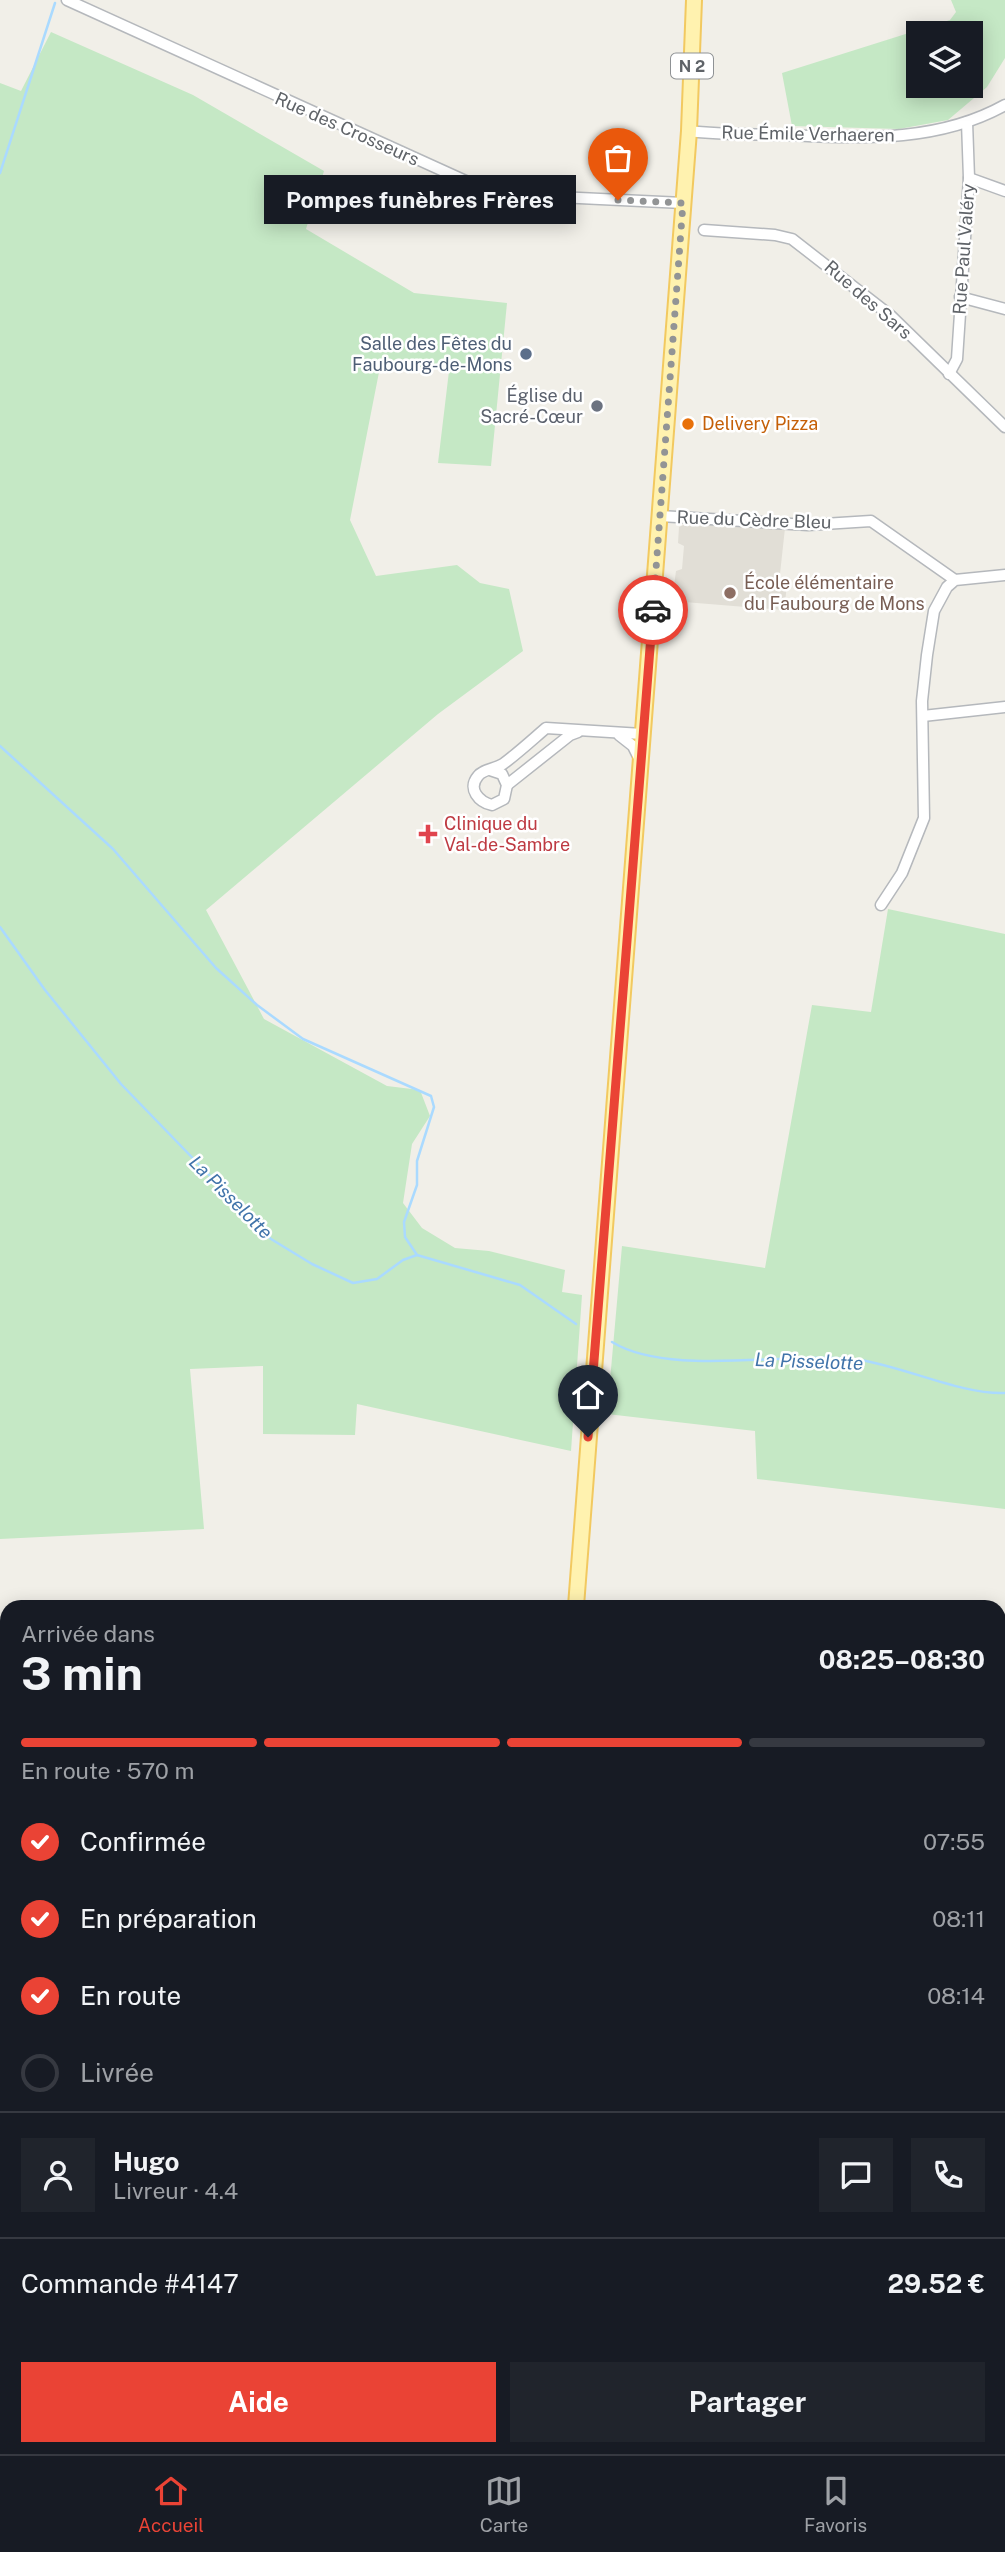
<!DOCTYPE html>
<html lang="fr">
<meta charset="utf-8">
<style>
:root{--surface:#171b24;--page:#20242c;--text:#f1f3f6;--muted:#9ea1a6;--line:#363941;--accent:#ea4335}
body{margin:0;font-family:"Public Sans",sans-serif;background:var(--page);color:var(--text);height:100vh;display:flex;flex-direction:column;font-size:26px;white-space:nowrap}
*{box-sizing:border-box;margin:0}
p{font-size:23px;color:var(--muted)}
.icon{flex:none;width:38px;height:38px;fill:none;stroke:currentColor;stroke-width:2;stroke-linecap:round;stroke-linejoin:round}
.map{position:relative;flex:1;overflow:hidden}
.sheet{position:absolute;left:0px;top:1600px;width:1006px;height:856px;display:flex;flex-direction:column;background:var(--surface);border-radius:21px 21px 0 0;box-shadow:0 4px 18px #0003}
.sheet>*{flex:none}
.controls{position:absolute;left:906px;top:21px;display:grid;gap:14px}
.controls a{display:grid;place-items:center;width:77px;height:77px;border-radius:0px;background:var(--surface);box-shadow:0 4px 18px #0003;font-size:35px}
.pin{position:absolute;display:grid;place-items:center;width:60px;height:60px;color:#fff;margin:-72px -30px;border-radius:50% 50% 50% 0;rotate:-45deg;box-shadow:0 0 7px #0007}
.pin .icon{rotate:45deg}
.courier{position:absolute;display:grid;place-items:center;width:70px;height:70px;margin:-35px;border:5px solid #ea4335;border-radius:50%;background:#fff;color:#222;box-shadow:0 2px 9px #0007}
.bubble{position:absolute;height:49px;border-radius:0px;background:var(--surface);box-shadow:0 4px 18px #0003;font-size:23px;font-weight:700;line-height:49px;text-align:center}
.headline em{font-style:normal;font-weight:700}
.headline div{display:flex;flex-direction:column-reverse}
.headline{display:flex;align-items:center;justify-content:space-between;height:119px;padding:0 21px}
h1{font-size:46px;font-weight:700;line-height:52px}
.bar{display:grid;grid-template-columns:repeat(4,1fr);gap:10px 7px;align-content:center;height:84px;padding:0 21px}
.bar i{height:9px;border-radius:5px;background:var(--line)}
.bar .current{background:var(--accent)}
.bar p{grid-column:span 4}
.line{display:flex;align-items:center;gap:18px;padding:0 21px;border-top:2px solid var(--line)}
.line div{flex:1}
.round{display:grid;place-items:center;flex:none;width:74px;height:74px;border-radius:0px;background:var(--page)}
ol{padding:0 21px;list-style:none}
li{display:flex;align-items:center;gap:21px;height:77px}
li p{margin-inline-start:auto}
li .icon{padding:7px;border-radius:50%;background:var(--accent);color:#fff;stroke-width:4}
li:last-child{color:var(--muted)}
li i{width:38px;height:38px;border:4px solid var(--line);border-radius:50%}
.button{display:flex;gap:14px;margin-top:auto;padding:14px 21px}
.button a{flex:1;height:80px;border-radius:0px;background:var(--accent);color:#fff;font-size:28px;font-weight:700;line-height:80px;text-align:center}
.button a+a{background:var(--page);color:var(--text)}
.dock{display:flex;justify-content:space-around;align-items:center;height:98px;border-top:2px solid var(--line);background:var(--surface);font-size:19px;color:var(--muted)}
.dock a{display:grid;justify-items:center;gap:4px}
.dock .current{color:var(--accent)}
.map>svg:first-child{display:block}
.education{fill:#e1ded6}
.green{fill:#c5e8c5;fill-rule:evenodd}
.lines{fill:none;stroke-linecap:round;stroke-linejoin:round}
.stream{stroke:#aadaff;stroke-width:2.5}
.minor-casing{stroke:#b5b8bc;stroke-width:13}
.primary-casing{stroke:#f2c960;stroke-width:18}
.minor{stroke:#fff;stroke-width:10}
.primary{stroke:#fff2af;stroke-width:14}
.done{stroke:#929495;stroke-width:7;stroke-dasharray:0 12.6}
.route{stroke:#ea4335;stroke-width:9}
.service-dot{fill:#5c6f8a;stroke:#fff;stroke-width:2.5}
.worship-dot{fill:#6b7280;stroke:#fff;stroke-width:2.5}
.food-dot{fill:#e8710a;stroke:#fff;stroke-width:2.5}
.education-dot{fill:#8d6e63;stroke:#fff;stroke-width:2.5}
.health-dot{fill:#e0444e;stroke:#fff;stroke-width:2.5}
.labels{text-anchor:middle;stroke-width:5;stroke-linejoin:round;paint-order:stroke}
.shield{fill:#fff;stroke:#8f9295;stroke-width:2}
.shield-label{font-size:16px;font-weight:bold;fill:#5f6368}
.street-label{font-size:18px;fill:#5f6368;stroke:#fff}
.service-label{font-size:18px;fill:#4e5e75;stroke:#fff;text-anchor:end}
.worship-label{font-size:18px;fill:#5b616d;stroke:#fff;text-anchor:end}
.food-label{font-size:18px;fill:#c56008;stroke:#fff;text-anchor:start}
.education-label{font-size:18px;fill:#785e54;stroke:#fff;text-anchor:start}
.health-label{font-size:18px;fill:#be3a42;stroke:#fff;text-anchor:start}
.water-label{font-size:19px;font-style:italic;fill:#4174aa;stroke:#fff}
</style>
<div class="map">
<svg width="1005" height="2454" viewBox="0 0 1005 2454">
<rect width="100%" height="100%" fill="#f1efe8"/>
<path class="education" d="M 694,520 L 785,528 L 779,583 L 787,585 L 784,610 L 672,601 L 676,571 L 682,569 L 684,546 L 678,543 L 679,527 Z"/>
<g class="green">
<path d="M 951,0 L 1005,0 L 1005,58 L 987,87 L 948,120 L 899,129 L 792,126 L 782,73 L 950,20 L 956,12 ZM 919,33 L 971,33 L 971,86 L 919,86 Z"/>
<path d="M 51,32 L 193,95 L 324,171 L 306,229 L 414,293 L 507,303 L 491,466 L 438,463 L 449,371 L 381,362 L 350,520 L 376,576 L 457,565 L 480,583 L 509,589 L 523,651 L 438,714 L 206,910 L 264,1019 L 387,1086 L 420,1090 L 430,1116 L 412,1144 L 403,1203 L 422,1228 L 455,1248 L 489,1251 L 565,1270 L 562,1292 L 582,1295 L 571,1451 L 357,1404 L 355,1435 L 263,1434 L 263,1366 L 190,1369 L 204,1529 L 0,1539 L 0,83 L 21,91 Z"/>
<path d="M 888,909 L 1005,934 L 1005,1509 L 757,1479 L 755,1431 L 607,1414 L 622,1246 L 765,1268 L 812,1005 L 871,1012 Z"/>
<path d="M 0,1723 L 7,1723 L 7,1859 L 0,1860 Z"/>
<rect x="999" y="2066" width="6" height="193"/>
<path d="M 7,2272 L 7,2448 L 363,2448 L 363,2454 L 0,2454 L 0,2274 Z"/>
</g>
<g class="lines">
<g class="stream">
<path d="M 0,173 L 55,3"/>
<path d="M 0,746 L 113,849 L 216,968 L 257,1005 L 303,1039 L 431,1096 L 434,1107 L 417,1161 L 417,1185 L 404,1222 L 405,1237 L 417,1255"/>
<path d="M 0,927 L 45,990 L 121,1084 L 271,1239 L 312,1264 L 353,1283 L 377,1279 L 403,1260 L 417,1255 L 520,1285 L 576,1324"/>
<path d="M 612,1342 C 671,1378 792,1350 860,1360 C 905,1367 963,1395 1005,1393"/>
</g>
<g class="minor-casing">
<g id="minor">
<path d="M 67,0 L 481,188 L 517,195 L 683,203"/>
<path d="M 689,131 C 721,135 753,134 785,135 C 861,138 937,143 1005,105"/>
<path d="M 969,178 L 1005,191"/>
<path d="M 704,230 L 775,235 L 792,239 L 891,316 L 1005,427"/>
<path d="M 960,297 L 1005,309"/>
<path d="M 949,374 L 957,359 L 969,178 L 967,122"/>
<path d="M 660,516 L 808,525 L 871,521 L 955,580"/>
<path d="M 923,716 L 1005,707"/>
<path d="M 619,735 L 633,746 L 640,760"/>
<path d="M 490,770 L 502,774 L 507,785 L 504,799 L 492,805 C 479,802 467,789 478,776 C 483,769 495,769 503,764 C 518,753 532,740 546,728 L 642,734"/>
<path d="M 507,785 L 570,735 L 578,732"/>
<path d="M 881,905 L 902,873 L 924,818 L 922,701 L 927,655 L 934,611 L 947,587 L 955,580 L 1005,575"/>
<path d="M 0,1631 L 7,1631"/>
<path d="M 999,2447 L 1005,2447"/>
<path d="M 554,2451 L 572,2448"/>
</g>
</g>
<g class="primary-casing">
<g id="primary">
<path d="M 576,1606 L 689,131 L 694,0"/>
<path d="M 554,2448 L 555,2454"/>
</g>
</g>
<use href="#minor" class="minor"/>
<use href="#primary" class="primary"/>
</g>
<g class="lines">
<path class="done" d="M 618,200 L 683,203 L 653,610"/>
<path class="route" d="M 588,1437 L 653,610"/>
</g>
<circle class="service-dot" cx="526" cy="354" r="7"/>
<circle class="worship-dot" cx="597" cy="406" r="7"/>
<circle class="food-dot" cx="688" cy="424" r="7"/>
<circle class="education-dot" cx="730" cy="593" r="7"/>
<path class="health-dot" d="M424.5 823.5h7v7h7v7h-7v7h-7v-7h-7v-7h7z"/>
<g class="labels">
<rect class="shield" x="671" y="53.5" width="42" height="25" rx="5"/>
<g class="shield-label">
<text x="692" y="72">N 2</text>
</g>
<g class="street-label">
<text transform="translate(347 129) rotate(24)" y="6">Rue des Crosseurs</text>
<text transform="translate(808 134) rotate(1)" y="6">Rue Émile Verhaeren</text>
<text transform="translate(964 249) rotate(-86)" y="6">Rue Paul Valéry</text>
<text transform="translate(868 300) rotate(41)" y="6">Rue des Sars</text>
<text transform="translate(754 520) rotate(2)" y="6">Rue du Cèdre Bleu</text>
</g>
<g class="service-label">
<text x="512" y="350">Salle des Fêtes du<tspan x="512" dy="21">Faubourg-de-Mons</tspan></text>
</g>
<g class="worship-label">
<text x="583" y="402">Église du<tspan x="583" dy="21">Sacré-Cœur</tspan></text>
</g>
<g class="food-label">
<text x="702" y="430">Delivery Pizza</text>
</g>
<g class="education-label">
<text x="744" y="589">École élémentaire<tspan x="744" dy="21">du Faubourg de Mons</tspan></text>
</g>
<g class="health-label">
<text x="444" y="830">Clinique du<tspan x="444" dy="21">Val-de-Sambre</tspan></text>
</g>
<g class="water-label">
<text transform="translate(231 1197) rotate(45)" y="7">La Pisselotte</text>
<text transform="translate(809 1361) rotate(2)" y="7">La Pisselotte</text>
</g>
</g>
</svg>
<div class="controls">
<a><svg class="icon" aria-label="layers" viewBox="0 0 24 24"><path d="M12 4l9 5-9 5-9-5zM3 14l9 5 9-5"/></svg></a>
</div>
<div class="pin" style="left:618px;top:200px;background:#ea580c"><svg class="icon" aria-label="bag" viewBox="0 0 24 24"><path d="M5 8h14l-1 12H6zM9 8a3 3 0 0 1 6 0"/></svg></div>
<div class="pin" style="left:588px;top:1437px;background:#1f2937"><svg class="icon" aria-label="home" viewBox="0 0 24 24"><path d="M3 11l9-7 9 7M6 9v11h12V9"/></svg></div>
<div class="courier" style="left:653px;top:610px"><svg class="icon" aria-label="car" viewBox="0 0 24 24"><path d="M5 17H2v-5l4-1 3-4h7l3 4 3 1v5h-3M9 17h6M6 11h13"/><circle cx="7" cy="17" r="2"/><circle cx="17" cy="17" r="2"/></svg></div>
<div class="bubble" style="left:264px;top:175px;width:312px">Pompes funèbres Frères</div>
<section class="sheet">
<div class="headline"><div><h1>3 min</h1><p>Arrivée dans</p></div><em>08:25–08:30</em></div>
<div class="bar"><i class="current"></i><i class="current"></i><i class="current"></i><i></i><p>En route · 570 m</p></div>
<ol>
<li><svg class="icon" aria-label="check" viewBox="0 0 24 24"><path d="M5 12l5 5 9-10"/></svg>Confirmée<p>07:55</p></li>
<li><svg class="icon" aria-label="check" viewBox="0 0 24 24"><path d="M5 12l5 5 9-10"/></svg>En préparation<p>08:11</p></li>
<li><svg class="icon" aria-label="check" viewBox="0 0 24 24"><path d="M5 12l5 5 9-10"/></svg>En route<p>08:14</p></li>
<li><i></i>Livrée</li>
</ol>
<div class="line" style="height:126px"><a class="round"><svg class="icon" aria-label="person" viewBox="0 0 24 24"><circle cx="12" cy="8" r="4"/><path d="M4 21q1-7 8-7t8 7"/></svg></a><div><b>Hugo</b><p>Livreur · 4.4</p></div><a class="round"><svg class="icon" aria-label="chat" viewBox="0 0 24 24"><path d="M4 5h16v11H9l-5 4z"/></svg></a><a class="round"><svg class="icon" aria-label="phone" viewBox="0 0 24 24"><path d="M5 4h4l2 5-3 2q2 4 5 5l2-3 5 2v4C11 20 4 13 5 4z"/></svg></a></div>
<div class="line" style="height:91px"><div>Commande #4147</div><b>29.52 €</b></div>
<div class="button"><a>Aide</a><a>Partager</a></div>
</section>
</div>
<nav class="dock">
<a class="current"><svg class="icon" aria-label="home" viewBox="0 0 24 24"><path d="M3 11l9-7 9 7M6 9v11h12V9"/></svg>Accueil</a>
<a><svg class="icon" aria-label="map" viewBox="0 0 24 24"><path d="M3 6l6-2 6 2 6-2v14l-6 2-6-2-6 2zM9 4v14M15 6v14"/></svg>Carte</a>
<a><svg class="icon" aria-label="saved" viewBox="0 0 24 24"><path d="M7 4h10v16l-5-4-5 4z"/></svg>Favoris</a>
</nav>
